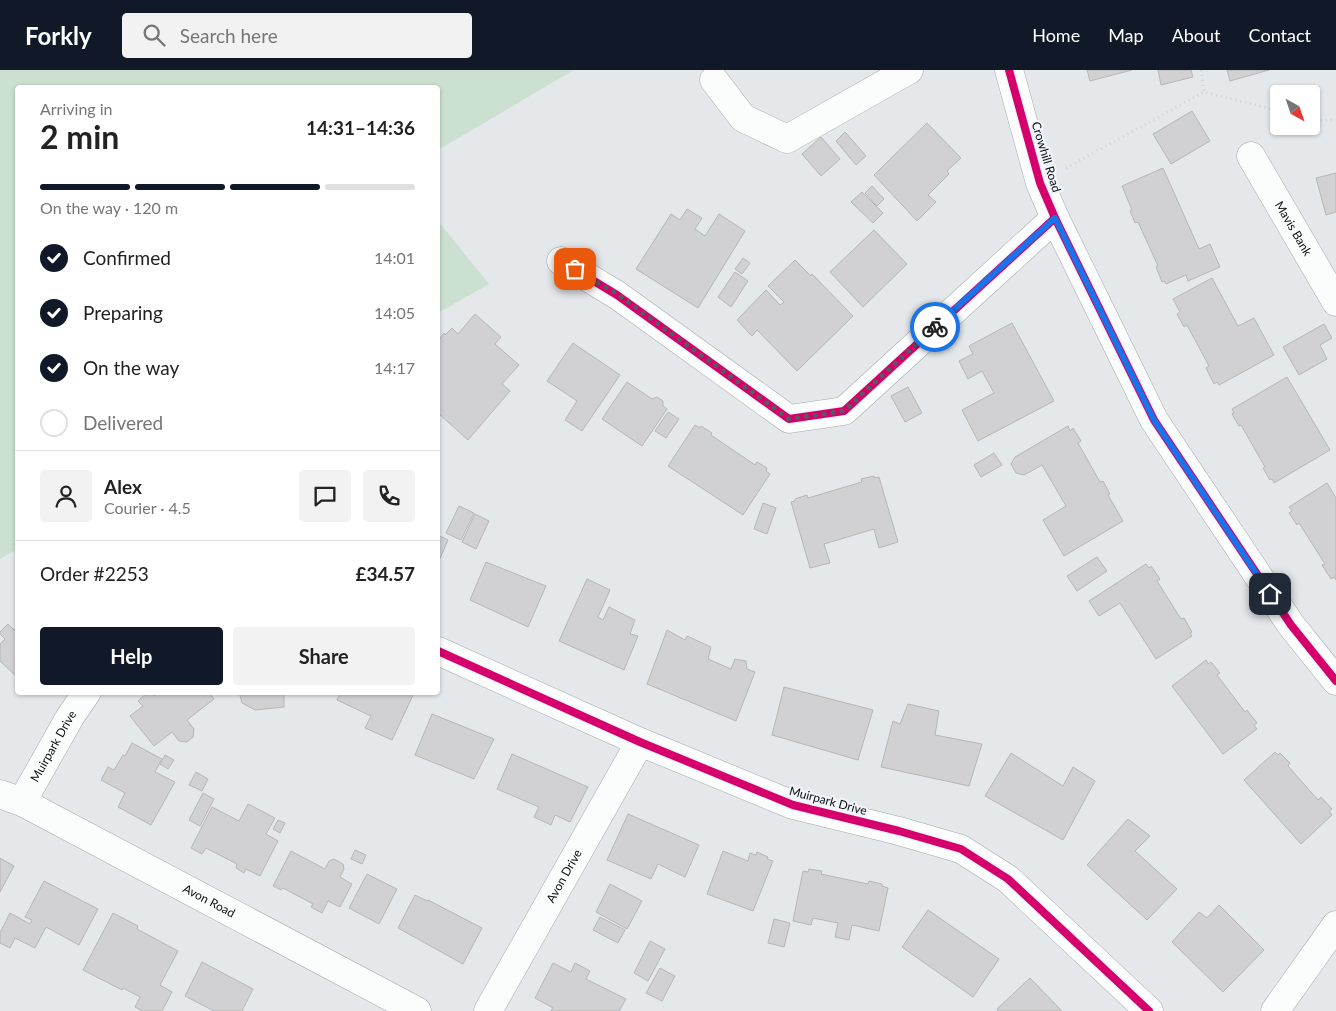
<!DOCTYPE html>
<meta charset="utf-8">
<style>
:root{--surface:#fff;--page:#f2f2f2;--text:#222;--muted:#767676;--line:#e0e0e0;--accent:#111827}
body{margin:0;font-family:Lato,sans-serif;background:var(--page);color:var(--text);height:100vh;display:flex;flex-direction:column;font-size:19px;white-space:nowrap}
*{box-sizing:border-box;margin:0}
p{font-size:16px;color:var(--muted)}
.icon{flex:none;width:28px;height:28px;fill:none;stroke:currentColor;stroke-width:2;stroke-linecap:round;stroke-linejoin:round}
.map{position:relative;flex:1;overflow:hidden}
.panel{position:absolute;left:15px;top:15px;width:425px;height:610px;display:flex;flex-direction:column;background:var(--surface);border-radius:5px;box-shadow:0 1px 4px #0004}
.panel>*{flex:none}
.needle{width:32px;rotate:140deg}
.fabs{position:absolute;left:1270px;top:15px;display:grid;gap:10px}
.fabs a{display:grid;place-items:center;width:50px;height:50px;border-radius:5px;background:var(--surface);box-shadow:0 1px 4px #0004;font-size:25px}
.pin{position:absolute;display:grid;place-items:center;width:42px;height:42px;color:#fff;margin:-21px;border-radius:10px;box-shadow:0 2px 8px #0006}
.courier{position:absolute;display:grid;place-items:center;width:50px;height:50px;margin:-25px;border:4px solid #1a73e8;border-radius:50%;background:#fff;color:#222;box-shadow:0 1px 6px #0007}
.head em{font-style:normal;font-weight:700}
.head div{display:flex;flex-direction:column-reverse}
.head{display:flex;align-items:center;justify-content:space-between;height:85px;padding:0 25px}
h1{font-size:32px;font-weight:700;line-height:38px}
.bar{display:grid;grid-template-columns:repeat(4,1fr);gap:8px 5px;align-content:center;height:60px;padding:0 25px}
.bar i{height:6px;border-radius:4px;background:var(--line)}
.bar .active{background:var(--accent)}
.bar p{grid-column:span 4}
.line{display:flex;align-items:center;gap:12px;padding:0 25px;border-top:1px solid var(--line)}
.line div{flex:1}
.round{display:grid;place-items:center;flex:none;width:52px;height:52px;border-radius:5px;background:var(--page)}
ol{padding:0 25px;list-style:none}
li{display:flex;align-items:center;gap:15px;height:55px}
li p{margin-inline-start:auto}
li .icon{padding:5px;border-radius:50%;background:var(--accent);color:#fff;stroke-width:4}
li:last-child{color:var(--muted)}
li i{width:28px;height:28px;border:2px solid var(--line);border-radius:50%}
.action{display:flex;gap:10px;margin-top:auto;padding:10px 25px}
.action a{flex:1;height:58px;border-radius:5px;background:var(--accent);color:#fff;font-size:20px;font-weight:700;line-height:58px;text-align:center}
.action a+a{background:var(--page);color:var(--text)}
header{display:flex;align-items:center;gap:30px;box-sizing:border-box;height:70px;padding:0 25px;background:var(--accent);color:#fff}
header strong{font-size:24px}
nav{display:flex;gap:28px;margin-inline-start:auto;font-size:18px}
.search{width:350px;height:45px;background:var(--page);display:flex;align-items:center;gap:12px;box-sizing:border-box;padding:0 18px;border-radius:5px;color:var(--muted);font-size:19px}
.map>svg:first-child{display:block}
.green{fill:#cbe0d0}
.building{fill:#d1d0d2;stroke:#b6b6b7}
.lines{fill:none;stroke-linecap:round;stroke-linejoin:round}
.minor-casing{stroke:#a6a8ab;stroke-width:29}
.path{stroke:#d0d0d2;stroke-width:3;stroke-dasharray:1 4;stroke-linecap:butt}
.minor{stroke:#fbfcfc;stroke-width:28}
.cycleway-casing{stroke:#f0f4fb;stroke-width:11}
.cycleway{stroke:#d6006c;stroke-width:8}
.done{stroke:#585a5c;stroke-width:5;stroke-dasharray:0 9}
.route{stroke:#1a73e8;stroke-width:6}
.labels{text-anchor:middle;stroke-width:4.5;stroke-linejoin:round;paint-order:stroke}
.street-label{font-size:12px;fill:#0c0d0f;stroke:#f0f4fb}
</style>
<header>
<strong>Forkly</strong>
<div class="search"><svg class="icon" aria-label="search" viewBox="0 0 24 24"><circle cx="10" cy="10" r="6"/><path d="M15 15l6 6"/></svg>Search here</div>
<nav><a>Home</a><a>Map</a><a>About</a><a>Contact</a></nav>
</header>
<div class="map">
<svg width="1336" height="941" viewBox="0 0 1336 941">
<rect width="100%" height="100%" fill="#e5e8eb"/>
<g class="green">
<path d="M 0,0 L 574,0 L 438,80 L 438,18 L 18,18 L 18,479 L 0,489 Z"/>
<path d="M 438,151 L 489,214 L 438,243 Z"/>
</g>
<g class="building">
<path d="M 1087,0 L 1132,0 L 1090,11 Z"/>
<path d="M 1158,0 L 1191,0 L 1193,7 L 1161,15 Z"/>
<path d="M 1227,0 L 1269,0 L 1230,11 Z"/>
<path d="M 1192,41 L 1210,71 L 1171,94 L 1153,64 Z"/>
<path d="M 927,53 L 961,88 L 947,101 L 949,104 L 928,125 L 936,132 L 917,151 L 874,105 Z"/>
<path d="M 845,62 L 866,86 L 856,95 L 836,71 Z"/>
<path d="M 821,67 L 840,89 L 821,106 L 802,84 Z"/>
<path d="M 1163,98 L 1199,179 L 1210,174 L 1220,197 L 1188,211 L 1186,205 L 1166,214 L 1164,211 L 1162,212 L 1156,197 L 1158,196 L 1138,152 L 1135,153 L 1130,141 L 1132,140 L 1122,116 Z"/>
<path d="M 1336,103 L 1336,142 L 1326,145 L 1316,108 Z"/>
<path d="M 872,116 L 884,129 L 877,136 L 865,123 Z"/>
<path d="M 862,122 L 883,143 L 873,153 L 851,132 Z"/>
<path d="M 687,139 L 702,148 L 695,159 L 705,166 L 719,144 L 745,161 L 698,238 L 636,199 L 671,144 L 680,150 Z"/>
<path d="M 874,160 L 907,194 L 863,237 L 830,202 Z"/>
<path d="M 743,188 L 750,193 L 742,204 L 735,199 Z"/>
<path d="M 795,190 L 811,206 L 812,204 L 853,246 L 797,301 L 757,260 L 752,266 L 737,250 L 766,220 L 780,235 L 784,232 L 768,216 Z"/>
<path d="M 735,202 L 748,211 L 731,237 L 718,227 Z"/>
<path d="M 1212,208 L 1238,256 L 1254,248 L 1274,285 L 1219,315 L 1217,312 L 1214,314 L 1206,298 L 1209,296 L 1187,255 L 1184,257 L 1177,244 L 1180,242 L 1173,229 Z"/>
<path d="M 475,244 L 501,267 L 495,274 L 519,295 L 502,314 L 510,321 L 468,370 L 438,343 L 438,271 L 444,263 L 445,265 L 452,258 L 458,264 Z"/>
<path d="M 1012,253 L 1054,331 L 978,371 L 962,340 L 994,323 L 982,301 L 968,309 L 959,291 L 973,284 L 969,276 Z"/>
<path d="M 1324,254 L 1332,268 L 1320,275 L 1327,289 L 1299,305 L 1283,277 Z"/>
<path d="M 573,273 L 620,305 L 582,361 L 565,350 L 577,331 L 547,311 Z"/>
<path d="M 1287,307 L 1330,380 L 1274,413 L 1272,409 L 1270,410 L 1263,398 L 1265,397 L 1241,355 L 1239,356 L 1232,344 L 1234,343 L 1232,339 Z"/>
<path d="M 627,312 L 652,329 L 657,327 L 663,331 L 663,336 L 667,339 L 642,376 L 602,349 Z"/>
<path d="M 908,317 L 922,343 L 905,352 L 891,326 Z"/>
<path d="M 668,342 L 679,349 L 666,368 L 655,361 Z"/>
<path d="M 695,355 L 700,358 L 701,356 L 712,363 L 711,365 L 755,395 L 757,392 L 767,398 L 766,401 L 770,404 L 743,445 L 668,396 Z"/>
<path d="M 1068,356 L 1070,361 L 1073,358 L 1081,371 L 1078,373 L 1100,412 L 1103,411 L 1110,424 L 1108,425 L 1123,451 L 1064,486 L 1043,450 L 1066,436 L 1042,395 L 1024,405 L 1016,403 L 1011,394 L 1015,387 Z"/>
<path d="M 994,383 L 1002,395 L 981,407 L 974,395 Z"/>
<path d="M 874,406 L 874,408 L 879,407 L 898,472 L 879,478 L 874,459 L 824,474 L 830,493 L 810,498 L 791,432 L 795,431 L 795,429 L 807,425 L 808,428 L 862,412 L 861,409 Z"/>
<path d="M 1327,413 L 1336,428 L 1336,510 L 1334,507 L 1331,509 L 1322,495 L 1325,494 L 1299,453 L 1297,455 L 1289,443 L 1292,441 L 1289,437 Z"/>
<path d="M 763,433 L 776,438 L 767,464 L 754,459 Z"/>
<path d="M 459,436 L 474,443 L 461,470 L 446,463 Z"/>
<path d="M 475,444 L 489,451 L 476,479 L 462,472 Z"/>
<path d="M 438,465 L 448,470 L 438,493 Z"/>
<path d="M 1097,487 L 1107,501 L 1077,521 L 1067,506 Z"/>
<path d="M 486,492 L 546,516 L 528,557 L 470,530 Z"/>
<path d="M 1146,494 L 1149,498 L 1151,496 L 1160,509 L 1157,511 L 1181,549 L 1184,548 L 1192,562 L 1190,563 L 1192,566 L 1156,589 L 1120,533 L 1099,546 L 1089,531 Z"/>
<path d="M 587,509 L 610,520 L 598,547 L 603,550 L 609,537 L 635,550 L 630,564 L 638,566 L 624,600 L 559,571 Z"/>
<path d="M 8,554 L 14,560 L 18,557 L 18,608 L 0,591 L 0,574 L 5,569 L 0,564 L 0,562 Z"/>
<path d="M 667,560 L 685,570 L 687,566 L 711,577 L 708,589 L 731,599 L 735,589 L 746,591 L 747,599 L 755,602 L 736,651 L 647,614 Z"/>
<path d="M 1206,590 L 1208,594 L 1211,592 L 1220,603 L 1217,605 L 1245,642 L 1247,640 L 1257,653 L 1254,655 L 1257,659 L 1223,684 L 1172,616 Z"/>
<path d="M 784,617 L 873,640 L 858,690 L 772,665 Z"/>
<path d="M 148,622 L 151,622 L 154,626 L 158,622 L 209,622 L 214,629 L 187,650 L 194,659 L 193,667 L 187,672 L 179,671 L 172,662 L 154,676 L 130,646 L 143,636 L 138,631 Z"/>
<path d="M 239,622 L 284,622 L 284,637 L 255,640 L 242,633 Z"/>
<path d="M 341,622 L 413,622 L 414,623 L 392,670 L 365,658 L 371,646 L 337,630 Z"/>
<path d="M 908,634 L 939,641 L 935,665 L 982,674 L 969,716 L 881,697 L 893,651 L 900,654 Z"/>
<path d="M 432,644 L 494,669 L 474,709 L 415,685 Z"/>
<path d="M 132,673 L 162,689 L 155,702 L 175,712 L 151,755 L 118,737 L 125,723 L 101,710 L 108,697 L 114,700 L 123,685 L 125,686 Z"/>
<path d="M 1275,682 L 1278,685 L 1280,683 L 1290,693 L 1288,696 L 1318,730 L 1321,727 L 1332,739 L 1329,741 L 1332,745 L 1301,774 L 1244,710 Z"/>
<path d="M 1011,683 L 1063,716 L 1073,697 L 1095,711 L 1063,770 L 985,726 Z"/>
<path d="M 512,684 L 588,717 L 570,752 L 555,745 L 551,755 L 534,747 L 539,737 L 497,719 Z"/>
<path d="M 165,685 L 174,690 L 168,699 L 160,694 Z"/>
<path d="M 196,702 L 208,709 L 202,721 L 189,715 Z"/>
<path d="M 203,723 L 214,729 L 200,756 L 189,750 Z"/>
<path d="M 248,734 L 275,748 L 266,764 L 278,771 L 260,806 L 246,799 L 244,803 L 236,798 L 237,794 L 206,778 L 202,784 L 191,778 L 212,737 L 239,751 Z"/>
<path d="M 628,744 L 699,775 L 685,807 L 658,794 L 651,809 L 607,790 Z"/>
<path d="M 1128,749 L 1150,766 L 1135,781 L 1177,819 L 1147,850 L 1087,795 Z"/>
<path d="M 278,750 L 285,753 L 280,763 L 273,759 Z"/>
<path d="M 355,780 L 366,785 L 362,794 L 351,789 Z"/>
<path d="M 291,781 L 325,799 L 329,791 L 334,789 L 343,794 L 344,799 L 340,807 L 352,814 L 340,837 L 328,831 L 322,843 L 311,837 L 313,834 L 283,818 L 281,820 L 273,816 Z"/>
<path d="M 723,781 L 748,791 L 750,783 L 756,785 L 757,782 L 768,787 L 767,789 L 773,791 L 753,841 L 707,824 Z"/>
<path d="M 0,788 L 14,796 L 0,822 Z"/>
<path d="M 809,799 L 822,801 L 821,804 L 868,814 L 869,811 L 882,814 L 882,816 L 888,818 L 879,861 L 852,855 L 849,870 L 835,867 L 838,853 L 813,848 L 811,855 L 793,851 L 803,801 L 808,802 Z"/>
<path d="M 367,804 L 397,819 L 379,854 L 349,838 Z"/>
<path d="M 44,811 L 98,839 L 79,875 L 46,857 L 35,878 L 15,868 L 10,878 L 0,873 L 0,863 L 10,843 L 30,854 L 32,850 L 25,847 Z"/>
<path d="M 610,814 L 642,831 L 627,859 L 596,842 Z"/>
<path d="M 415,825 L 427,831 L 428,830 L 482,858 L 463,894 L 398,858 Z"/>
<path d="M 1219,835 L 1264,880 L 1223,922 L 1172,872 L 1199,842 L 1207,848 Z"/>
<path d="M 928,840 L 999,889 L 973,927 L 902,877 Z"/>
<path d="M 113,843 L 138,856 L 137,859 L 178,881 L 160,915 L 172,922 L 162,941 L 143,941 L 135,937 L 140,927 L 123,918 L 122,920 L 83,900 Z"/>
<path d="M 600,847 L 625,860 L 618,873 L 593,860 Z"/>
<path d="M 774,849 L 790,853 L 784,877 L 768,873 Z"/>
<path d="M 650,871 L 665,879 L 648,911 L 634,903 Z"/>
<path d="M 202,892 L 253,919 L 242,941 L 214,941 L 185,926 Z"/>
<path d="M 553,893 L 571,902 L 575,893 L 590,901 L 586,909 L 626,929 L 619,941 L 553,941 L 551,940 L 553,938 L 535,928 Z"/>
<path d="M 660,898 L 675,906 L 662,931 L 646,923 Z"/>
<path d="M 1030,908 L 1062,941 L 998,941 L 997,939 Z"/>
</g>
<g class="lines">
<g class="minor-casing">
<g id="minor">
<path d="M 1009,0 L 1040,113 L 1055,148 L 1154,350 L 1291,555 L 1336,611"/>
<path d="M 714,10 L 743,48 L 787,69 L 909,0"/>
<path id="s1" d="M 1251,86 L 1336,232"/>
<path d="M 561,191 L 617,225 L 789,349 L 844,341 L 1055,148"/>
<path d="M 438,581 L 640,672 L 793,735 L 899,761 L 961,779 L 1008,809 L 1149,941"/>
<path id="s2" d="M 0,724 L 22,732 L 417,941"/>
<path id="s3" d="M 22,732 L 70,647 L 87,622"/>
<path id="s4" d="M 488,941 L 640,672"/>
<path d="M 1275,941 L 1336,855"/>
</g>
</g>
<g class="path">
<path d="M 1201,0 L 1204,22"/>
<path d="M 1311,49 L 1319,51 L 1336,49"/>
<path d="M 1066,98 L 1204,22 L 1279,41"/>
</g>
<use href="#minor" class="minor"/>
<g class="cycleway-casing">
<g id="cycleway">
<path d="M 1009,0 L 1040,113 L 1055,148 L 1154,350 L 1291,555 L 1336,611"/>
<path d="M 561,191 L 617,225 L 789,349 L 844,341 L 1055,148"/>
<path d="M 438,581 L 640,672 L 793,735 L 899,761 L 961,779 L 1008,809 L 1149,941"/>
</g>
</g>
<use href="#cycleway" class="cycleway"/>
</g>
<g class="lines">
<path class="done" d="M 575,199 L 617,224 L 789,349 L 844,341 L 935,257"/>
<path class="route" d="M 935,257 L 1055,148 L 1154,350 L 1270,524"/>
</g>
<g class="labels">
<g class="street-label">
<text transform="translate(1046 87) rotate(73)" y="4">Crowhill Road</text>
<text dy="4" stroke="none"><textPath href="#s1" startOffset="84">Mavis Bank</textPath></text>
<text dy="4" stroke="none"><textPath href="#s3" startOffset="64">Muirpark Drive</textPath></text>
<text transform="translate(828 731) rotate(15)" y="4">Muirpark Drive</text>
<text dy="4" stroke="none"><textPath href="#s4" startOffset="155">Avon Drive</textPath></text>
<text dy="4" stroke="none"><textPath href="#s2" startOffset="235">Avon Road</textPath></text>
</g>
</g>
</svg>
<div class="fabs">
<a><svg class="needle" viewBox="-14 -14 28 28"><path d="M0-13l5 13h-10z" fill="#e53935"/><path d="M0 13l5-13h-10z" fill="#767676"/></svg></a>
</div>
<div class="pin" style="left:575px;top:199px;background:#ea580c"><svg class="icon" aria-label="bag" viewBox="0 0 24 24"><path d="M5 8h14l-1 12H6zM9 8a3 3 0 0 1 6 0"/></svg></div>
<div class="pin" style="left:1270px;top:524px;background:#1f2937"><svg class="icon" aria-label="home" viewBox="0 0 24 24"><path d="M3 11l9-7 9 7M6 9v11h12V9"/></svg></div>
<div class="courier" style="left:935px;top:257px"><svg class="icon" aria-label="bike" viewBox="0 0 24 24"><circle cx="6" cy="16" r="4"/><circle cx="18" cy="16" r="4"/><path d="M6 16l4-8h5l3 8M10 8l3 8H6M13 5h3"/></svg></div>
<section class="panel">
<div class="head"><div><h1>2 min</h1><p>Arriving in</p></div><em>14:31–14:36</em></div>
<div class="bar"><i class="active"></i><i class="active"></i><i class="active"></i><i></i><p>On the way · 120 m</p></div>
<ol>
<li><svg class="icon" aria-label="check" viewBox="0 0 24 24"><path d="M5 12l5 5 9-10"/></svg>Confirmed<p>14:01</p></li>
<li><svg class="icon" aria-label="check" viewBox="0 0 24 24"><path d="M5 12l5 5 9-10"/></svg>Preparing<p>14:05</p></li>
<li><svg class="icon" aria-label="check" viewBox="0 0 24 24"><path d="M5 12l5 5 9-10"/></svg>On the way<p>14:17</p></li>
<li><i></i>Delivered</li>
</ol>
<div class="line" style="height:90px"><a class="round"><svg class="icon" aria-label="person" viewBox="0 0 24 24"><circle cx="12" cy="8" r="4"/><path d="M4 21q1-7 8-7t8 7"/></svg></a><div><b>Alex</b><p>Courier · 4.5</p></div><a class="round"><svg class="icon" aria-label="chat" viewBox="0 0 24 24"><path d="M4 5h16v11H9l-5 4z"/></svg></a><a class="round"><svg class="icon" aria-label="phone" viewBox="0 0 24 24"><path d="M5 4h4l2 5-3 2q2 4 5 5l2-3 5 2v4C11 20 4 13 5 4z"/></svg></a></div>
<div class="line" style="height:65px"><div>Order #2253</div><b>£34.57</b></div>
<div class="action"><a>Help</a><a>Share</a></div>
</section>
</div>
